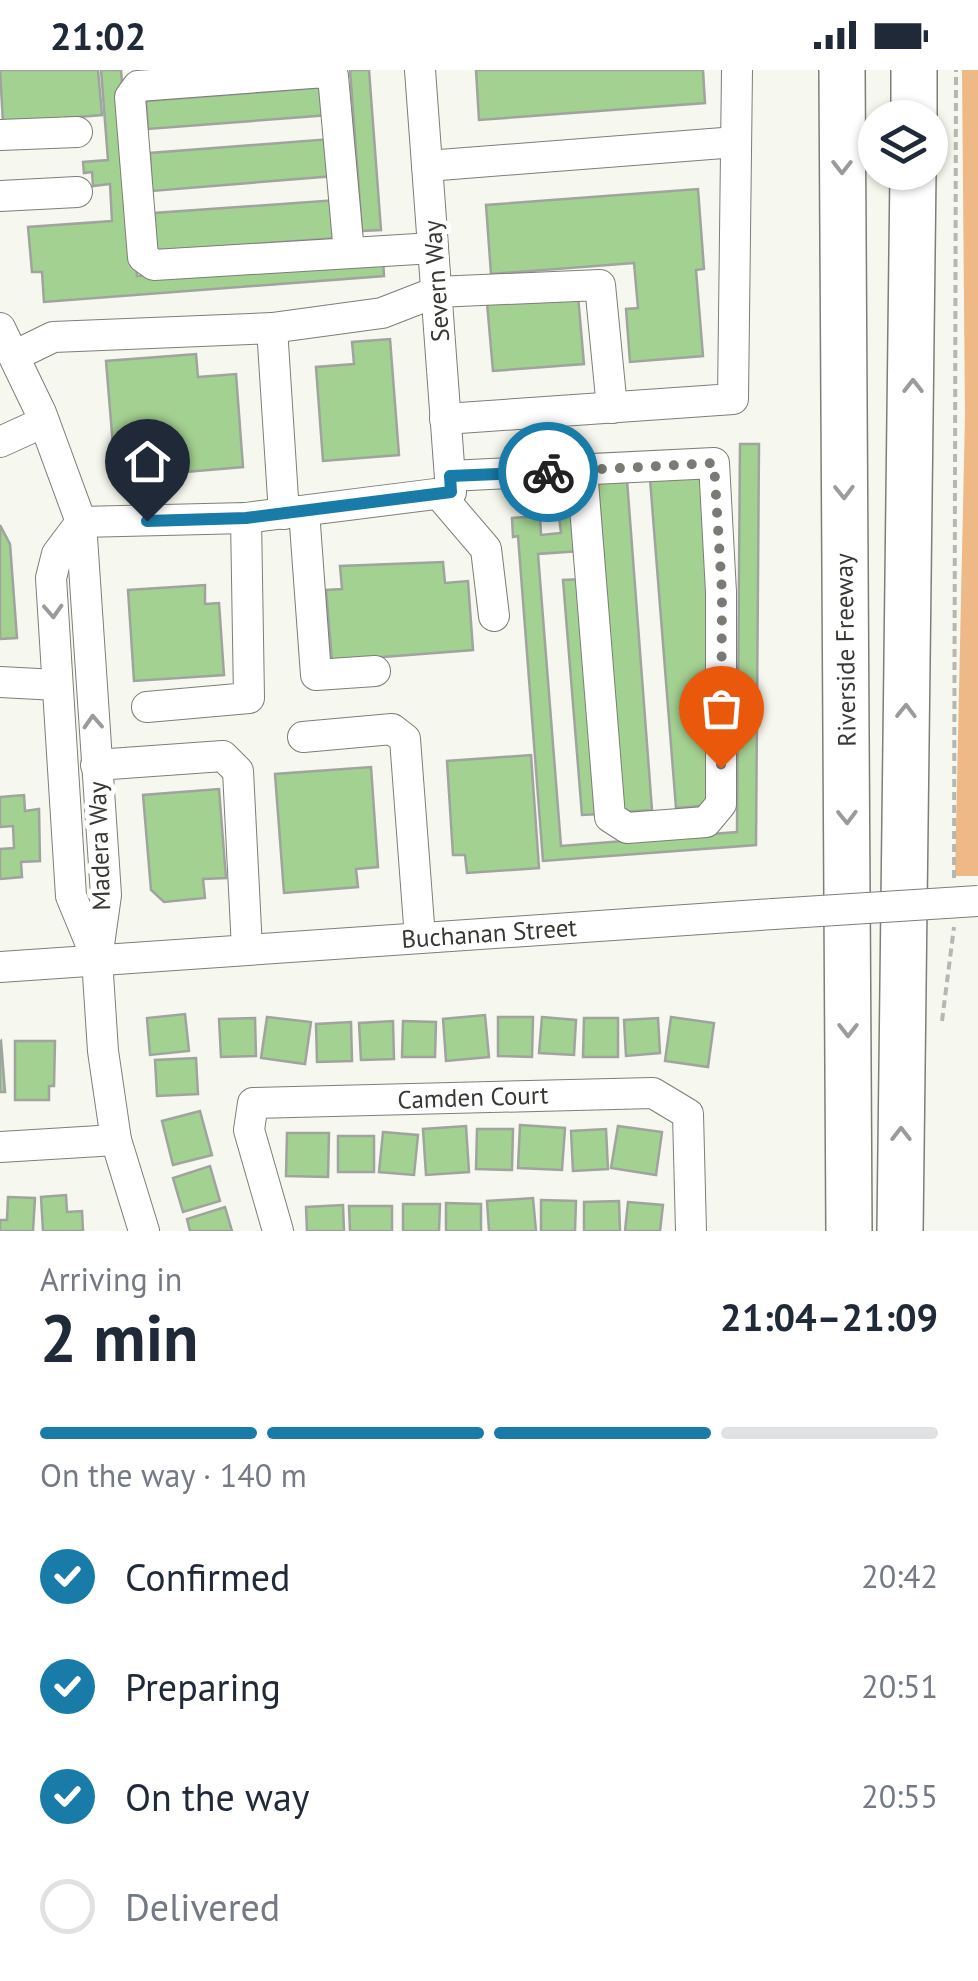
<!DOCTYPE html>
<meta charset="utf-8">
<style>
:root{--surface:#fff;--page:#f2f2f3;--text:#1f2937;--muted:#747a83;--line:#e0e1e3;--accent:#197ba7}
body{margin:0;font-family:"PT Sans",sans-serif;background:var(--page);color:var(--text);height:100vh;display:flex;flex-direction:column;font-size:38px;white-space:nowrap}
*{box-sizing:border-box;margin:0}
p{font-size:32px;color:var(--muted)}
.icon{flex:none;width:55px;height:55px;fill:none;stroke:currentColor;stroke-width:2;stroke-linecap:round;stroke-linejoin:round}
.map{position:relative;height:1161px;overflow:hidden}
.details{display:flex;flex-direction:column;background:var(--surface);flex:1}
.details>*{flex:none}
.controls{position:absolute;left:858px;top:30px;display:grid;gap:20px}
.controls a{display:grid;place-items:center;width:90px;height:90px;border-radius:50%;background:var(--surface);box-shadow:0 2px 8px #0004;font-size:50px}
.pin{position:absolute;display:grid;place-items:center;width:85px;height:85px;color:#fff;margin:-102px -42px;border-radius:50% 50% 50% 0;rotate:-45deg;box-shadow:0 0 10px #0007}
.pin .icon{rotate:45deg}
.courier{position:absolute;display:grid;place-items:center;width:100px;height:100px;margin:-50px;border:8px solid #197ba7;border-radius:50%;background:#fff;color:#222;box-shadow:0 2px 12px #0007}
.overview em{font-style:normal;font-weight:800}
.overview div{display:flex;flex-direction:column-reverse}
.overview{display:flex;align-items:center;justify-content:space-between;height:170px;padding:0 40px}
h1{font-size:65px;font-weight:800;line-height:75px}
.bar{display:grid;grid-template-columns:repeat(4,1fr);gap:15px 10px;align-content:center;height:120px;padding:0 40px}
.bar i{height:12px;border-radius:8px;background:var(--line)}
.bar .on{background:var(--accent)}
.bar p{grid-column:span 4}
ol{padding:0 40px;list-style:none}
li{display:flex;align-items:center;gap:30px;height:110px}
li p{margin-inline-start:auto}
li .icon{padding:10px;border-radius:50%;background:var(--accent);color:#fff;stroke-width:4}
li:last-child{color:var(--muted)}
li i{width:55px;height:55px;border:5px solid var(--line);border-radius:50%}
.status{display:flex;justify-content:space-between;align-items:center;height:70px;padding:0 50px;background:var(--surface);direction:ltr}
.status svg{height:28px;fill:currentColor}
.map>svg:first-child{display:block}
.green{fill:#eeb887}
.building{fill:#a3d191;stroke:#9fa49e;stroke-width:2.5}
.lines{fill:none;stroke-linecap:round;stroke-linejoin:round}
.minor-casing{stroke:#7d7e77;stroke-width:32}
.highway-casing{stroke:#7d7e77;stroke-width:48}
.path{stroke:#b6b7b0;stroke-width:4;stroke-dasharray:8 5;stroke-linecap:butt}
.minor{stroke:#fff;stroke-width:30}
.highway{stroke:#fff;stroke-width:45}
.minor-bridge-casing{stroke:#7d7e77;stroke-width:32;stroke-linecap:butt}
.minor-bridge{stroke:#fff;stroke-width:30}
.oneway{stroke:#9b9c9a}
.done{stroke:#7a7b75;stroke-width:10;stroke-dasharray:0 18}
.route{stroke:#197ba7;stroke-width:12}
.labels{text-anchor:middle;stroke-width:10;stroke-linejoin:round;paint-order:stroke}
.street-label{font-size:25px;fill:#373834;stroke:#fff}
</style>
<div class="status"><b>21:02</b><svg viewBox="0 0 49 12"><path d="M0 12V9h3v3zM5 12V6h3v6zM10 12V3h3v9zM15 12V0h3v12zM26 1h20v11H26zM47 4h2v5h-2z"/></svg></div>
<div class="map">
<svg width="978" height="1161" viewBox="0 0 978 1161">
<rect width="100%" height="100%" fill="#f6f7ee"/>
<path class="green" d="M 962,0 L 978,0 L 978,806 L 955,806 L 965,345 Z"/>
<g class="building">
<path d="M 0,0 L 98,0 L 102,45 L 3,53 Z"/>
<path d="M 101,0 L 121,0 L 137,206 L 383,188 L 384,206 L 44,232 L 42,202 L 32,202 L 28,157 L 112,151 L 110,114 L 93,116 L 92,102 L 84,103 L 83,92 L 108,90 Z"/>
<path d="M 350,0 L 369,0 L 381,160 L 362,161 Z"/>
<path d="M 476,0 L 703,0 L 705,33 L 479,50 Z"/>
<path d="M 327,17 L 329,45 L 148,59 L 146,31 Z"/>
<path d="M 331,69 L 334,106 L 152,121 L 150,83 Z"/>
<path d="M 698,119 L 704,199 L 696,200 L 703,286 L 630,292 L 626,239 L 638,238 L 634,193 L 491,204 L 486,135 Z"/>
<path d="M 337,130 L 339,168 L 157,181 L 154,143 Z"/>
<path d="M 578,226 L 584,294 L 493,301 L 487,233 Z"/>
<path d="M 390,269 L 399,385 L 323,391 L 316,297 L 354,294 L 352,272 Z"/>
<path d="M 196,284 L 198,307 L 236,304 L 243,397 L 139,406 L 137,387 L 114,388 L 106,291 Z"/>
<path d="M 740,374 L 759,374 L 756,775 L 543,791 L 518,466 L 513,467 L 512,448 L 540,446 L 541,465 L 561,463 L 559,447 L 545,448 L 539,440 L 537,417 L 562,416 L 564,425 L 576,424 L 580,481 L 538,484 L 561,776 L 737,762 Z"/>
<path d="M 707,405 L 714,621 L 705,622 L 713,735 L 676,738 L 650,409 Z"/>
<path d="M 627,410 L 652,740 L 623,742 L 598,413 Z"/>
<path d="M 0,455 L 10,474 L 17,568 L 0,569 Z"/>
<path d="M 443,492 L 445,513 L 468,511 L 473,580 L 332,591 L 326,520 L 342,519 L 340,496 Z"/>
<path d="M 583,509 L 600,744 L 582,745 L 563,510 Z"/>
<path d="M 205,515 L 205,534 L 219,533 L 224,605 L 134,611 L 128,520 Z"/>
<path d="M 531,685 L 539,798 L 467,803 L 465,785 L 453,785 L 447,691 Z"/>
<path d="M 371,697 L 378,797 L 356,799 L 358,817 L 284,823 L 275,704 Z"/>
<path d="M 219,719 L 226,808 L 203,809 L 205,828 L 164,832 L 151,820 L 143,725 Z"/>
<path d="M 24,725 L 25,741 L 39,739 L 40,791 L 21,792 L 22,807 L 0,809 L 0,779 L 14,778 L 13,756 L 0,757 L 0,727 Z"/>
<path d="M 185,944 L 189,981 L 150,985 L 147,948 Z"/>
<path d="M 485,945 L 489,987 L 446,991 L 443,949 Z"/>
<path d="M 267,947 L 311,952 L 305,994 L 261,988 Z"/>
<path d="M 498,947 L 533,947 L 532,987 L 498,986 Z"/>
<path d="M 542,947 L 576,950 L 574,985 L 539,983 Z"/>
<path d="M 671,947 L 714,953 L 708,997 L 665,991 Z"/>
<path d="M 255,948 L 256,986 L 221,987 L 219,949 Z"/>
<path d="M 584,948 L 618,948 L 618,987 L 583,987 Z"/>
<path d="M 658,948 L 660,983 L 626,986 L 624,950 Z"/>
<path d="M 393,951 L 394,989 L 361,990 L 359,953 Z"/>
<path d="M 403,951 L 436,952 L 435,987 L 402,987 Z"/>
<path d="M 351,952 L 352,991 L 317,992 L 316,954 Z"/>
<path d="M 1,971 L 5,1022 L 0,1022 L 0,972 Z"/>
<path d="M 15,971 L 55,971 L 54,1016 L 49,1016 L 49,1030 L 15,1030 Z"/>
<path d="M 196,988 L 198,1024 L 157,1026 L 155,990 Z"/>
<path d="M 200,1041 L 212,1085 L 173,1095 L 162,1051 Z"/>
<path d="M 520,1055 L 565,1058 L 562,1100 L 518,1098 Z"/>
<path d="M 466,1056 L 469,1102 L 426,1105 L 423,1059 Z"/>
<path d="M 618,1056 L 662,1062 L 656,1105 L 611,1098 Z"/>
<path d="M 477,1059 L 513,1059 L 512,1100 L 476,1099 Z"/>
<path d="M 606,1059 L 608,1099 L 573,1101 L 571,1061 Z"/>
<path d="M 383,1062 L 418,1065 L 414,1105 L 379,1102 Z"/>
<path d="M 287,1063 L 329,1063 L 328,1107 L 286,1106 Z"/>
<rect x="338" y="1066" width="36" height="36"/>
<path d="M 210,1096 L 220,1131 L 183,1142 L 173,1108 Z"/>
<path d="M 66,1125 L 67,1142 L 82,1141 L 83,1161 L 43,1161 L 41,1127 Z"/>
<path d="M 8,1127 L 35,1128 L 33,1161 L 0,1161 L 0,1150 L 7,1150 Z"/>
<path d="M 533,1128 L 536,1161 L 489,1161 L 487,1131 Z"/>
<path d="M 541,1130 L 576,1131 L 575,1161 L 541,1161 Z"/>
<path d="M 619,1131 L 620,1161 L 584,1161 L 584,1132 Z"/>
<path d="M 628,1132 L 663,1135 L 660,1161 L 625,1161 Z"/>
<path d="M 446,1133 L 481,1134 L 481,1161 L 446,1161 Z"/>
<path d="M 403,1134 L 440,1134 L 439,1161 L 403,1161 Z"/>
<path d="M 343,1135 L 344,1161 L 307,1161 L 306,1137 Z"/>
<path d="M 349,1136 L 392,1136 L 392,1161 L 350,1161 Z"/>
<path d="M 225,1137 L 232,1161 L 190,1161 L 187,1149 Z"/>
</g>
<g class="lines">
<g class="minor-casing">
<g id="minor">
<path d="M 0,65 L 77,62"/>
<path d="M 427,96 L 736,72"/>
<path d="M 0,126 L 77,122"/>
<path d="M 349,183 L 333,6 L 325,2 L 138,16 L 130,27 L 143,187 L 154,195 L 433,178"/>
<path d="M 0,258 L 41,343 L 81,452 L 106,825 L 97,889 L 103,981 L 116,1070 L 144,1161"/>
<path d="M 272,258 L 382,243 L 436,222 L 600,215 L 612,338"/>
<path d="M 14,286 L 53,267 L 272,258 L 284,444"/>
<path d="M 445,349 L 733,329 L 737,0"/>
<path d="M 0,372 L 44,352"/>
<path d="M 450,406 L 714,393 L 721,522 L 721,734 L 706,752 L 627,758 L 610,747 L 582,400"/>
<path d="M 439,424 L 486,479 L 494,546"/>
<path d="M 304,441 L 316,605 L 375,601"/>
<path d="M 81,452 L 246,448 L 451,422 L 420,0"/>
<path d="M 81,452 L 57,484 L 51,508 L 71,826 L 97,889"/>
<path d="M 0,612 L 57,615"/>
<path d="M 147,637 L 249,628 L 246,448"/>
<path d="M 303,667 L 392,659 L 405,669 L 420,868"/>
<path d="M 96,695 L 223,686 L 238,701 L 247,879"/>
<path d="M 0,897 L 773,844"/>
<path d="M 0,1077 L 116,1070"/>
<path d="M 278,1161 L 249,1060 L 253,1033 L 653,1023 L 688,1044 L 691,1161"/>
</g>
</g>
<g class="highway-casing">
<g id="highway">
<path d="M 842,0 L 849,1161"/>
<path d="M 914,48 L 914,0"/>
<path d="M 900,1161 L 913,102"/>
</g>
</g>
<g class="path">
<path d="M 954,808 L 956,0"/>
<path d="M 942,951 L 954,857"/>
</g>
<use href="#minor" class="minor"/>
<use href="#highway" class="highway"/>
<g class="minor-bridge-casing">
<path id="minor-bridge" d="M 773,844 L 978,831"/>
</g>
<use href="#minor-bridge" class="minor-bridge"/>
</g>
<defs><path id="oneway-chevron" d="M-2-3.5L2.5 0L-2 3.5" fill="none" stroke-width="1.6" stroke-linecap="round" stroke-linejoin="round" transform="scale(2.5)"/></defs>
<g class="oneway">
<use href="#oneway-chevron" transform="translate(842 97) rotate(90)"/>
<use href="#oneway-chevron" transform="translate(913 316) rotate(-90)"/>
<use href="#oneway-chevron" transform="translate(844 422) rotate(89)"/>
<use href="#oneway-chevron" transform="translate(53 541) rotate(87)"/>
<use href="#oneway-chevron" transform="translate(906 641) rotate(-89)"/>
<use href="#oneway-chevron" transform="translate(93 652) rotate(-93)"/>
<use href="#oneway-chevron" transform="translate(847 747) rotate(89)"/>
<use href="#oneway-chevron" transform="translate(848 960) rotate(90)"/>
<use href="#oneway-chevron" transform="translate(901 1064) rotate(-90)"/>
</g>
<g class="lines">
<path class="done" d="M 548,402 L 714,393 L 722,522 L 721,698"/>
<path class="route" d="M 147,451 L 246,448 L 451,422 L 450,406 L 548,402"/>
</g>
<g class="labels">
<g class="street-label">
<text transform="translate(436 211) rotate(-94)" y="9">Severn Way</text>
<text transform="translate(845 580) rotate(-91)" y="9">Riverside Freeway</text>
<text transform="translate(99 776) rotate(-92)" y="9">Madera Way</text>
<text transform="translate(489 863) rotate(-4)" y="9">Buchanan Street</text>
<text transform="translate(473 1027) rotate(-2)" y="9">Camden Court</text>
</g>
</g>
</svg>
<div class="controls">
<a><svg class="icon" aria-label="layers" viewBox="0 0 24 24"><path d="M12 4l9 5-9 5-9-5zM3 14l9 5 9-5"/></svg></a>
</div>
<div class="pin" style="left:721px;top:698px;background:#ea580c"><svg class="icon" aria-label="bag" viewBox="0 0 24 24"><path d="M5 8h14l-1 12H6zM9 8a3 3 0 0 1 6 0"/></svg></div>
<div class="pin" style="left:147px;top:451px;background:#1f2937"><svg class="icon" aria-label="home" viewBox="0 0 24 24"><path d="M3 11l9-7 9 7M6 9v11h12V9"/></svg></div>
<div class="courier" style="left:548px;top:402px"><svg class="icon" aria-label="bike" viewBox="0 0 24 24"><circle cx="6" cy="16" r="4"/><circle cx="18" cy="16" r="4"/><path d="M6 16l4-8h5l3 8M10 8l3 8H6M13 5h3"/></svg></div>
</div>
<section class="details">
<div class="overview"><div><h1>2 min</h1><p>Arriving in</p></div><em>21:04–21:09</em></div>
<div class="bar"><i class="on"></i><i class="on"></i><i class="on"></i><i></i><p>On the way · 140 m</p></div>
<ol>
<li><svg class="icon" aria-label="check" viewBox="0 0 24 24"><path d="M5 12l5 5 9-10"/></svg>Confirmed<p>20:42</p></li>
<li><svg class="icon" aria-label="check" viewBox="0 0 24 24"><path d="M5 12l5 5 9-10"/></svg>Preparing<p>20:51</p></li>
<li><svg class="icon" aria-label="check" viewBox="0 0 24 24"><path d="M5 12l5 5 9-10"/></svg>On the way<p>20:55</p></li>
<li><i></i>Delivered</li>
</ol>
</section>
